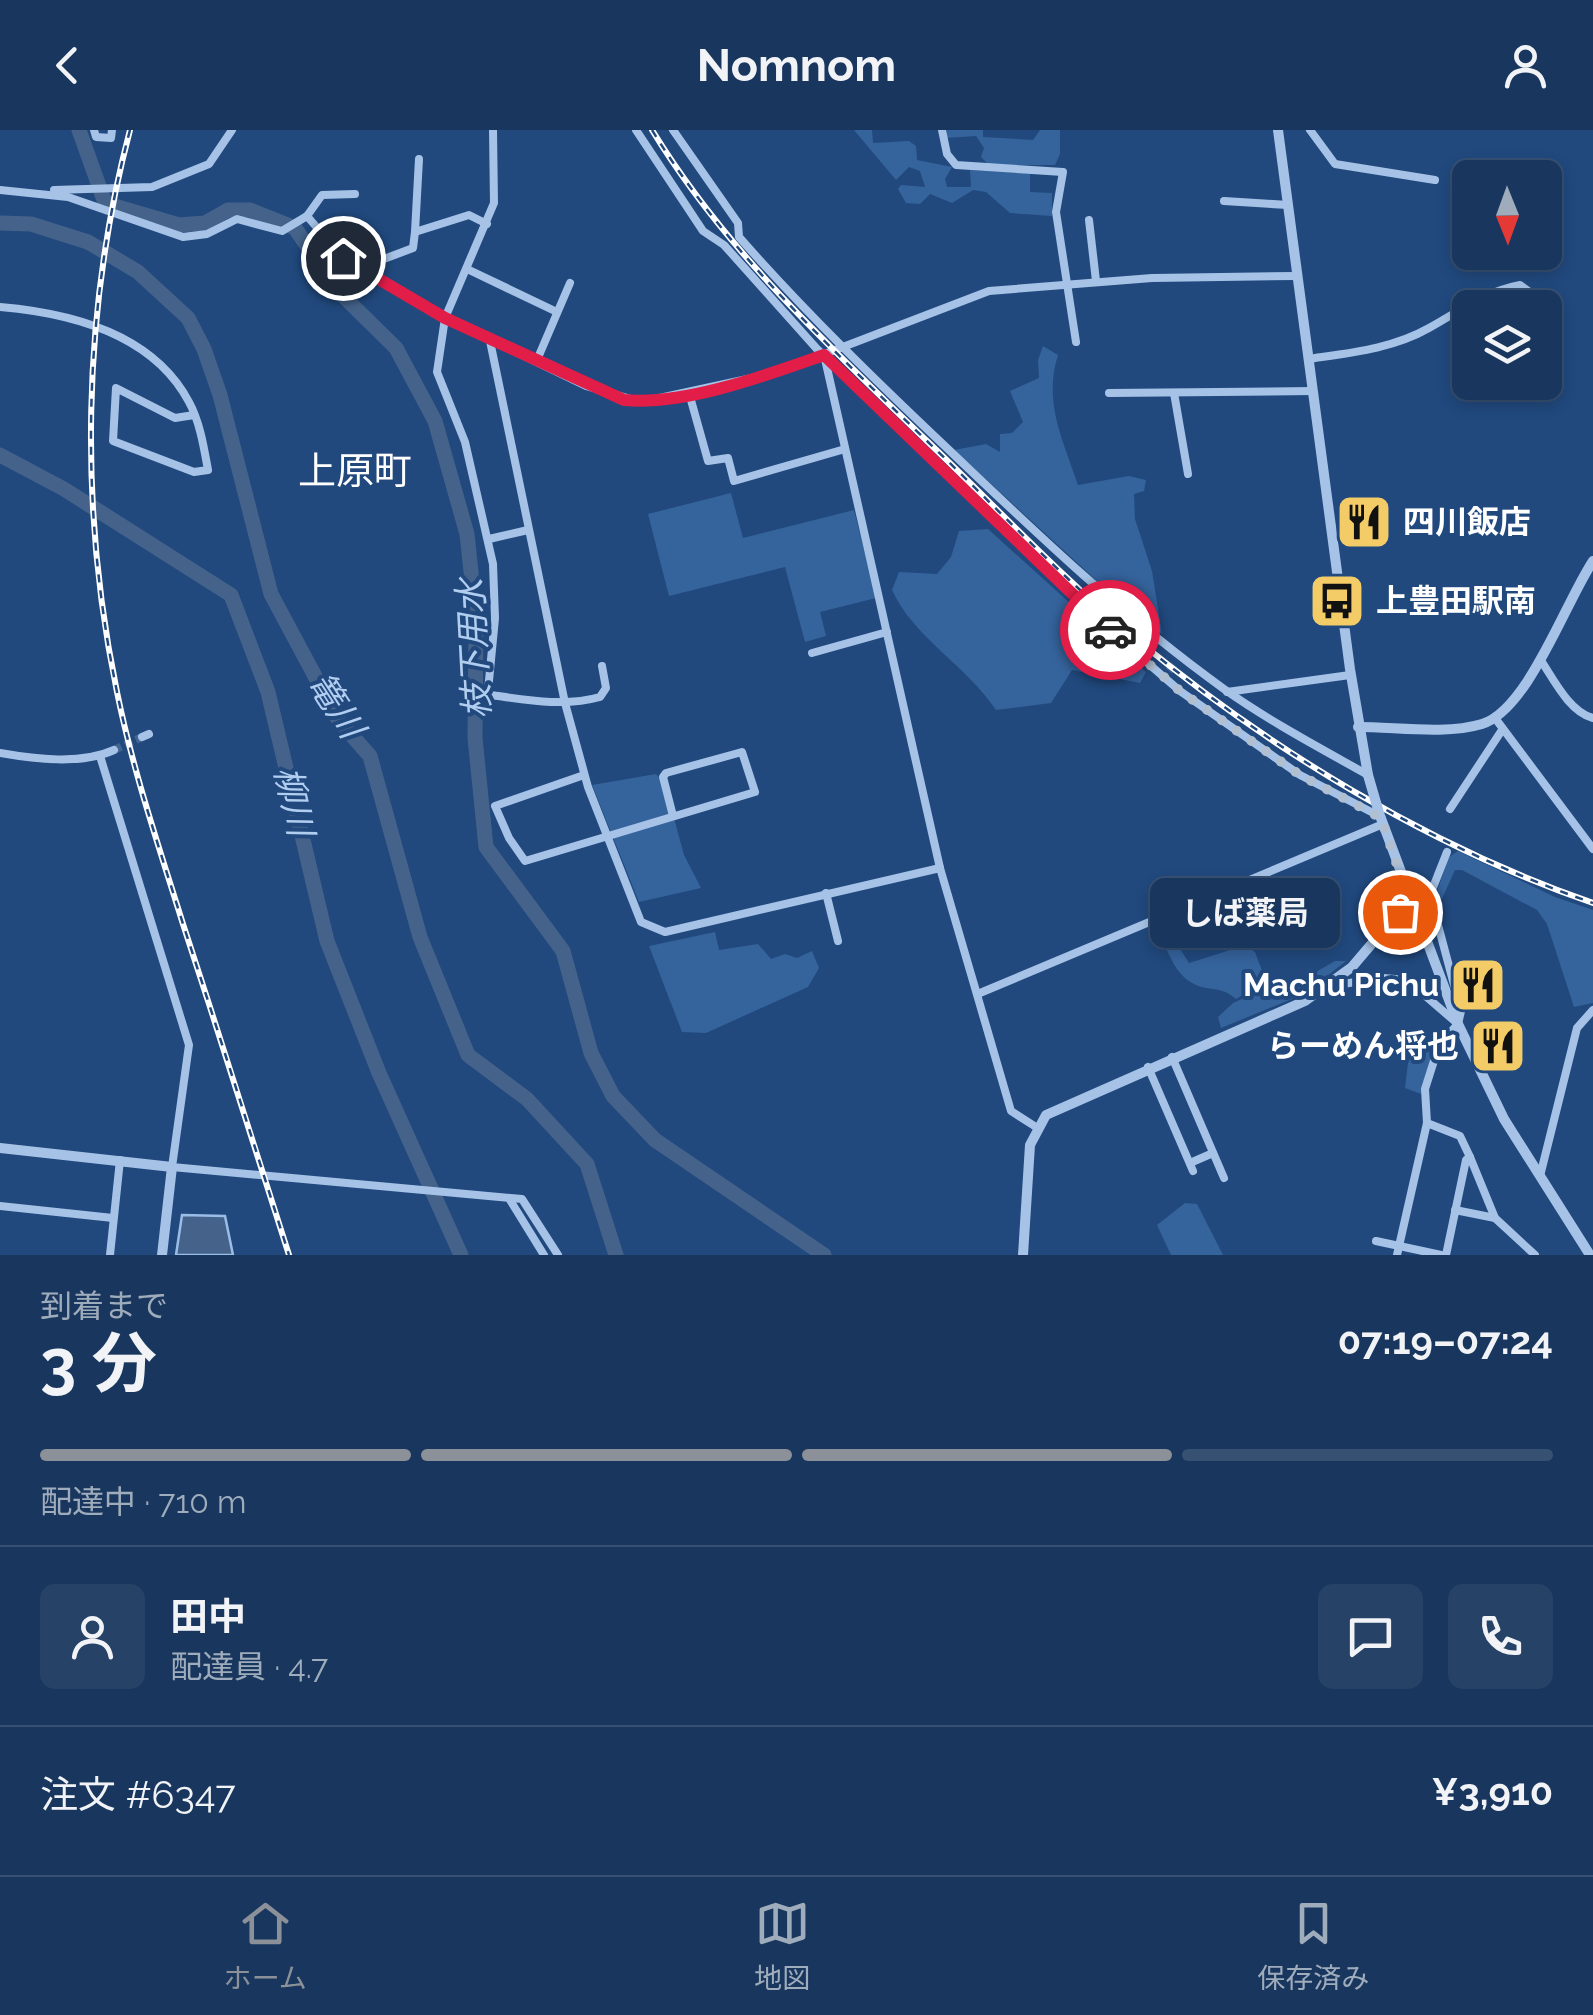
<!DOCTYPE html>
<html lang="ja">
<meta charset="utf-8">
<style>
:root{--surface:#19375e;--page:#264267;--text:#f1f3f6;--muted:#9facbc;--line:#375173;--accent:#8c9099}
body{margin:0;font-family:Raleway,"Noto Sans JP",sans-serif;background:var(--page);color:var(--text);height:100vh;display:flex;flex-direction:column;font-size:38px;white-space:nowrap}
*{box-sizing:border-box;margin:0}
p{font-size:32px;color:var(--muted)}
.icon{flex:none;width:55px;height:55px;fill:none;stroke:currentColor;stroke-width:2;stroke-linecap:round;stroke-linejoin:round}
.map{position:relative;height:1125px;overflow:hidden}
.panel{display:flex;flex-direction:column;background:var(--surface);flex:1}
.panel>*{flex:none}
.needle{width:65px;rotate:179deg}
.controls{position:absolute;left:1452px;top:30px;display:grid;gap:20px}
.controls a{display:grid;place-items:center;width:110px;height:110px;border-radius:15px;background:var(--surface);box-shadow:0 5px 15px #0003,0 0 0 2px var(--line);font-size:50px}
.pin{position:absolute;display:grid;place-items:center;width:85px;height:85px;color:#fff;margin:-42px;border:5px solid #fff;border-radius:50%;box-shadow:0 2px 10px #0007}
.courier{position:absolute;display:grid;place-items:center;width:100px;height:100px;margin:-50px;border:8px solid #e11d48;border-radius:50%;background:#fff;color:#222;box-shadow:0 2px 12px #0007}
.bubble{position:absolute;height:70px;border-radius:15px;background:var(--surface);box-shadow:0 5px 15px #0003,0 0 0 2px var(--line);font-size:32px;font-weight:700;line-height:70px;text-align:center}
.summary em{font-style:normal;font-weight:700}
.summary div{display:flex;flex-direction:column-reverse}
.summary{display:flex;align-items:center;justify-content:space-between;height:170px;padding:0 40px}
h1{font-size:65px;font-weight:700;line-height:75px}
.bar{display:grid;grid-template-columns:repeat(4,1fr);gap:15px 10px;align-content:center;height:120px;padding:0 40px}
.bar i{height:12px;border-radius:8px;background:var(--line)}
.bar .active{background:var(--accent)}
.bar p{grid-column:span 4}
.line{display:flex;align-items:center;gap:25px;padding:0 40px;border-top:2px solid var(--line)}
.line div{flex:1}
.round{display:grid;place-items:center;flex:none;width:105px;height:105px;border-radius:15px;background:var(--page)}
header{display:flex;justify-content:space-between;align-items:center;height:130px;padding:0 40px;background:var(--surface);font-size:45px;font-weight:700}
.menu{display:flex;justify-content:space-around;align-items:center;height:140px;border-top:2px solid var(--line);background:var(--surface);font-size:28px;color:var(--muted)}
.menu a{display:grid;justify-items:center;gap:5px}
.menu .active{color:var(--accent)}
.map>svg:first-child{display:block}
.green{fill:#35639c}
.water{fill:#45638a;stroke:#9abde8;stroke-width:2.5}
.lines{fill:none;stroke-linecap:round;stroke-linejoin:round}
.river{stroke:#45638a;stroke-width:15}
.minor-tunnel{stroke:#426491;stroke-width:8;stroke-dasharray:8 4;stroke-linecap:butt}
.minor{stroke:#a6c3e7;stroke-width:8}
.tertiary{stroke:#a6c3e7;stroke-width:10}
.rail-casing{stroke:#fff;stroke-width:6}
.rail{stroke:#21497e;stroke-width:2.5;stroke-dasharray:8;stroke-linecap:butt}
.tertiary-bridge{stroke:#a6c3e7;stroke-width:10}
.done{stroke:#b1bfd2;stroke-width:10;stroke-dasharray:0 18}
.route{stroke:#e11d48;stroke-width:12}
.labels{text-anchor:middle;stroke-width:8;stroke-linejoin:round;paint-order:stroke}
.poi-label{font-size:32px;font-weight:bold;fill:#fff;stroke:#21497e;text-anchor:start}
.water-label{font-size:35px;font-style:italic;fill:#b1cdef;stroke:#21497e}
.quarter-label{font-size:38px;fill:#fff;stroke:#21497e}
</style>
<header><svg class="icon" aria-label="back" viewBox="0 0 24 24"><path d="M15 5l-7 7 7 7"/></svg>Nomnom<svg class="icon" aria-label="person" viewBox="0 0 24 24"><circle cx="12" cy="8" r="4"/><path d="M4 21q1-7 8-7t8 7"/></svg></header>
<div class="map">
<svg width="1593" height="1125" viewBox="0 0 1593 1125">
<rect width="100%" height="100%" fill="#21497e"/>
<g class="green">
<path d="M 854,0 L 872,0 L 873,13 L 909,11 L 916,16 L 917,30 L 952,37 L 945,49 L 947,57 L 971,57 L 970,40 L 1030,43 L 1030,62 L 1052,63 L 1052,86 L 1010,83 L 986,62 L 973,60 L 952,73 L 930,64 L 920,74 L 906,73 L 898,59 L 901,55 L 925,57 L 920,41 L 909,37 L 896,50 Z"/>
<path d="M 947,0 L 983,0 L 983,7 L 1033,10 L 1040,0 L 1060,0 L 1060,24 L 1055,35 L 989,35 L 981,27 L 984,18 L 976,6 L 946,8 Z"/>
<path d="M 1043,216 L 1058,225 C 1043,272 1063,310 1078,355 L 1129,346 L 1146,350 L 1144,361 L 1134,364 L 1135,389 L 1152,441 L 1162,504 L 1132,483 L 954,320 L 986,314 L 1000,322 L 1000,304 L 1012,303 L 1023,292 L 1010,261 L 1039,248 L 1038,230 Z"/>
<path d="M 731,363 L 743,408 L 854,380 L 876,468 L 820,482 L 826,506 L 805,512 L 785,437 L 669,466 L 648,384 Z"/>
<path d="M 988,399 L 1146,542 L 1140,553 L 1072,540 L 1051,573 L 996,580 C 967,536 914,508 892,460 L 899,442 L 937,444 L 951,427 L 959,401 Z"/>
<path d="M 656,644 L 665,655 L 684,725 L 701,758 L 639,772 L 592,655 Z"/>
<path d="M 1458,721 L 1555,767 L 1593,780 L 1593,873 L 1574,877 L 1547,794 L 1537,780 L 1462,740 L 1455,740 L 1440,773 L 1434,770 L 1449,727 Z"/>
<path d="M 1165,795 L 1189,833 L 1246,815 L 1255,822 L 1263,843 L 1254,858 L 1236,869 C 1225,860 1220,860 1206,858 C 1177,852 1171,828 1160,804 Z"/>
<path d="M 715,802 L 719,820 L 758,814 L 771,829 L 785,824 L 797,828 L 812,821 L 819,838 L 808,857 L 706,903 L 682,902 L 649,816 Z"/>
<path d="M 1335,831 L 1346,831 L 1304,864 L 1221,898 L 1218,887 L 1233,873 L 1264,859 L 1276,865 Z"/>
<path d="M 1411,907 L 1436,914 L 1421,964 L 1405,958 Z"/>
<path d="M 1185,1073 L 1197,1074 L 1223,1125 L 1171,1125 L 1157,1095 Z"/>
</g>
<path class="water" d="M 182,1085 L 225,1086 L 233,1125 L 176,1125 Z"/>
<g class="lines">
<g class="river">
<path d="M 79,0 L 104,70 L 111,75 L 179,95 L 205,93 L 228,80 L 250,80 L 295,98 L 336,159 L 396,218 L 435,291 L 467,404 L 476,489 L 475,608 L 486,717 L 563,821 L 591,923 L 613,966 L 655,1010 L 824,1125"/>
<path d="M 0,93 L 31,94 L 88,112 L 138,142 L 188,188 L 204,219 L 220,265 L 271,464 L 339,591 L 370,626 L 420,807 L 468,925 L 527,969 L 587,1034 L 616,1125"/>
<path d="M 0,325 L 64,359 L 231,465 L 268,562 L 327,811 L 379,943 L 461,1125"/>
</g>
<g class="minor-tunnel">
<path d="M 1169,541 L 1176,532"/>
<path d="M 114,620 L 142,607"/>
</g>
<g class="minor">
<path d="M 94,0 L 96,7 L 111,8 L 112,0"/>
<path d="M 493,0 L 494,73 L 445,188 L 437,242 L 465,312 L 493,434 L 495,488 L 488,561 L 491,565 C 527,570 564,577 600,567 L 606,558 L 602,536"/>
<path d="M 636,0 L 703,101 L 724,115 L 817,219 L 1114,504 L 1180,561 L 1300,645 L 1381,687"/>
<path d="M 673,0 L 738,93 L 739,107 C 805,182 876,251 948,319 C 1036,403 1125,488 1224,559 C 1269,591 1320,618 1368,645"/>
<path d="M 942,0 L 947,24 L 956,35 L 1063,42 L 1056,82 L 1076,212"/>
<path d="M 1310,0 L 1335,34 L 1435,50"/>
<path d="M 0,60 L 68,67 L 183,107 L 207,104 L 237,89 L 282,101 L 307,86 L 343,128 L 445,188 L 586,256 L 641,272 L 775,243 L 989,161 L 1152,148 L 1297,146"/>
<path d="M 54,60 L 152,57 L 209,34 L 232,0"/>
<path d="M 1224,71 L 1288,75"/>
<path d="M 307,86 L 322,65 L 355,64"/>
<path d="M 1089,90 L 1096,151"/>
<path d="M 415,102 L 419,29"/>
<path d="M 360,138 L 413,118 L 415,102 L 469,85 L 487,94"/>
<path d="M 467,139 L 557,182"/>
<path d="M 0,177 C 71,183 153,204 189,272 C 200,292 204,318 208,340 L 194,342 L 113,311 L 116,258 L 175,288 L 194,285"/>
<path d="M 490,211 L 565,573 L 588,657 L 641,792 L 665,802 L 940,738"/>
<path d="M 825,229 L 940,738 L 1011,981 L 1036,997"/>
<path d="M 1308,229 C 1349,223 1392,219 1429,198 C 1460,181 1484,162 1520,155 L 1531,163 L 1533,178"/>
<path d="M 537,230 L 570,153"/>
<path d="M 1545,244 L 1546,246"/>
<path d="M 689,263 L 708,331 L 728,328 L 734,351 L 845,319"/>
<path d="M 1109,263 L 1313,261"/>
<path d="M 1174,263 L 1188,344"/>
<path d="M 489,409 L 528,400"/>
<path d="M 812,523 L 887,502"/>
<path d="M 1540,529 C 1553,548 1569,582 1593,588"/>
<path d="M 1227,562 L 1350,545"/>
<path d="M 1495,588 L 1593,719"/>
<path d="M 142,607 L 149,604"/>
<path d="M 0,623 C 34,629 81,635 114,620"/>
<path d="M 100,626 L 189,915 L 172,1037 L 522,1069 L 558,1125"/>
<path d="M 584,645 L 495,676 L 509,708 L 525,731 L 755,662 L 742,622 L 666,643 L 663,647 L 673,686"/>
<path d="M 1450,679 L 1502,600"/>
<path d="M 826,763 L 838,811"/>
<path d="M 1329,856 L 1383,848 L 1407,850 L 1458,894"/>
<path d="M 980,863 L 1383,694"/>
<path d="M 1172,927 L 1224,1048"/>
<path d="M 1148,937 L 1193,1041"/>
<path d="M 1427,993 L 1460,1006 L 1470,1027 L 1466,1030 L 1446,1125"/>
<path d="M 1470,1027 L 1495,1088"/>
<path d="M 1190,1033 L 1213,1023"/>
<path d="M 1540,1046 L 1577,898 L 1593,880"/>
<path d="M 510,1070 L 544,1125"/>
<path d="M 0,1076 L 113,1088"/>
<path d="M 1455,1080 L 1495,1088 L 1535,1125"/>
<path d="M 1376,1111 L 1441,1125"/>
<path d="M 110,1125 L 120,1030"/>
<path d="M 1397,1125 L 1427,993 L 1425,959 L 1439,915 L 1458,894 L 1461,881 L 1430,765 L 1447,722"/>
</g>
<g class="tertiary">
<path d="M 1278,0 L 1350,539 L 1368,645"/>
<path d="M 1358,597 C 1397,597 1445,605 1482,594 C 1528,580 1565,473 1593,431"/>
<path d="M 1379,683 L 1458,894 L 1504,989 L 1590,1125"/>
<path d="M 0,1018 L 172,1037 L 162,1125"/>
<path d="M 1023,1125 L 1030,1015 L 1046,985 L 1305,871 L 1352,837 L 1409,770"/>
</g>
<g class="rail-casing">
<g id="rail">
<path d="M 130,0 C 82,182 79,378 117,562 C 133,641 159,717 183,794 C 219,904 254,1014 289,1125"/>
<path d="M 652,0 C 726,121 826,213 927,311 C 996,377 1062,448 1136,509 C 1270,619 1428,716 1593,773"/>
</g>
</g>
<use href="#rail" class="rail"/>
<path class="tertiary-bridge" d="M 1368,645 L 1379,683"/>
</g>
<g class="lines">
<path class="done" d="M 1110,500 L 1180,561 L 1300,645 L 1381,688 L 1409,770 L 1400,782"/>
<path class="route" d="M 343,128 L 445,188 L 624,270 C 684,276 767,245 824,225 L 1110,500"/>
</g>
<defs>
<g id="restaurant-square" transform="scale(2.875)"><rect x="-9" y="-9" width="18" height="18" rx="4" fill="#f3cc68" stroke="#21497e"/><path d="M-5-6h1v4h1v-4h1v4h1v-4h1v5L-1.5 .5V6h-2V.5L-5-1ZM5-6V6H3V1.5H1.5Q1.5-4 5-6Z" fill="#111"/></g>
<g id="bus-square" transform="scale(2.875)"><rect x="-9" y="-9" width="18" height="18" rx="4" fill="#f3cc68" stroke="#21497e"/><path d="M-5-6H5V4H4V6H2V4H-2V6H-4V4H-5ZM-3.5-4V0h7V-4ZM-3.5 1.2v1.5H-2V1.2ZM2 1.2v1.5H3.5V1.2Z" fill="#111"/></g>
</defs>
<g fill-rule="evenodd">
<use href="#restaurant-square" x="1364" y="392"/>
<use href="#bus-square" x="1337" y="471"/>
<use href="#restaurant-square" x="1478" y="855"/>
<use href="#restaurant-square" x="1498" y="916"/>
</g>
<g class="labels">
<g class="poi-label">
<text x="1403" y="403">四川飯店</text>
<text x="1376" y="482">上豊田駅南</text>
<text x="1439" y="866" text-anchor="end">Machu Pichu</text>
<text x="1459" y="927" text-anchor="end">らーめん将也</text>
</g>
<g class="water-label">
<text transform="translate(474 519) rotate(-93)" y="12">枝下用水</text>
<text transform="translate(336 575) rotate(57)" y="12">篭川</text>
<text transform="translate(294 671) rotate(77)" y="12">柳川</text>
</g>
<g class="quarter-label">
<text x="355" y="354">上原町</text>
</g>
</g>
</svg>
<div class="controls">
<a><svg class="needle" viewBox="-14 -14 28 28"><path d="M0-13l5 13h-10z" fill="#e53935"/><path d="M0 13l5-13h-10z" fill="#9facbc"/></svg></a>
<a><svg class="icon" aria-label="layers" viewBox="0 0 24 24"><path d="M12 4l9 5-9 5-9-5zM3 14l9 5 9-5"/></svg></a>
</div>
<div class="pin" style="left:1400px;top:782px;background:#ea580c"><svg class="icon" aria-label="bag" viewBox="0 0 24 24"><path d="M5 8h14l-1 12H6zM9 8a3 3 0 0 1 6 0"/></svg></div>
<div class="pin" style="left:343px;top:128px;background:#1f2937"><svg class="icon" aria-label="home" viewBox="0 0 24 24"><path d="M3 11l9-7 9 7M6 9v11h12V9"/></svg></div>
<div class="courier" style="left:1110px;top:500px"><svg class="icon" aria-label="car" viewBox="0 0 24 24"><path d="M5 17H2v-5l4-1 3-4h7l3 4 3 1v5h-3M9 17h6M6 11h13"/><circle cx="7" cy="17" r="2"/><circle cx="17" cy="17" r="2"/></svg></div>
<div class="bubble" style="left:1150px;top:748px;width:190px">しば薬局</div>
</div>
<section class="panel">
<div class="summary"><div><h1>3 分</h1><p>到着まで</p></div><em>07:19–07:24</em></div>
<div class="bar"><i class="active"></i><i class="active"></i><i class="active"></i><i></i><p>配達中 · 710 m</p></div>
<div class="line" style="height:180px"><a class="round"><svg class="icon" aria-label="person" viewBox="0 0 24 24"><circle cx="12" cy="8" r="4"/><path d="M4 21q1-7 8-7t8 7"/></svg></a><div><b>田中</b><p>配達員 · 4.7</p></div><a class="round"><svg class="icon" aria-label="chat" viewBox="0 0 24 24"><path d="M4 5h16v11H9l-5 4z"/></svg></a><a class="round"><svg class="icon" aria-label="phone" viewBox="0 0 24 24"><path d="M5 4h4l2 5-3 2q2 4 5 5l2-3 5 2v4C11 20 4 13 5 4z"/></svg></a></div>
<div class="line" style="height:130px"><div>注文 #6347</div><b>¥3,910</b></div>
</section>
<nav class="menu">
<a class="active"><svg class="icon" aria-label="home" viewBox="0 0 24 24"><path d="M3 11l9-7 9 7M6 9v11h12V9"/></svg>ホーム</a>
<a><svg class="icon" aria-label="map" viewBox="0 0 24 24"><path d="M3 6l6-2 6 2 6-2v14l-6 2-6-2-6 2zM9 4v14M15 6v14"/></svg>地図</a>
<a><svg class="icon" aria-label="saved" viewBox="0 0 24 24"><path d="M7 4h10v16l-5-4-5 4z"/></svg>保存済み</a>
</nav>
